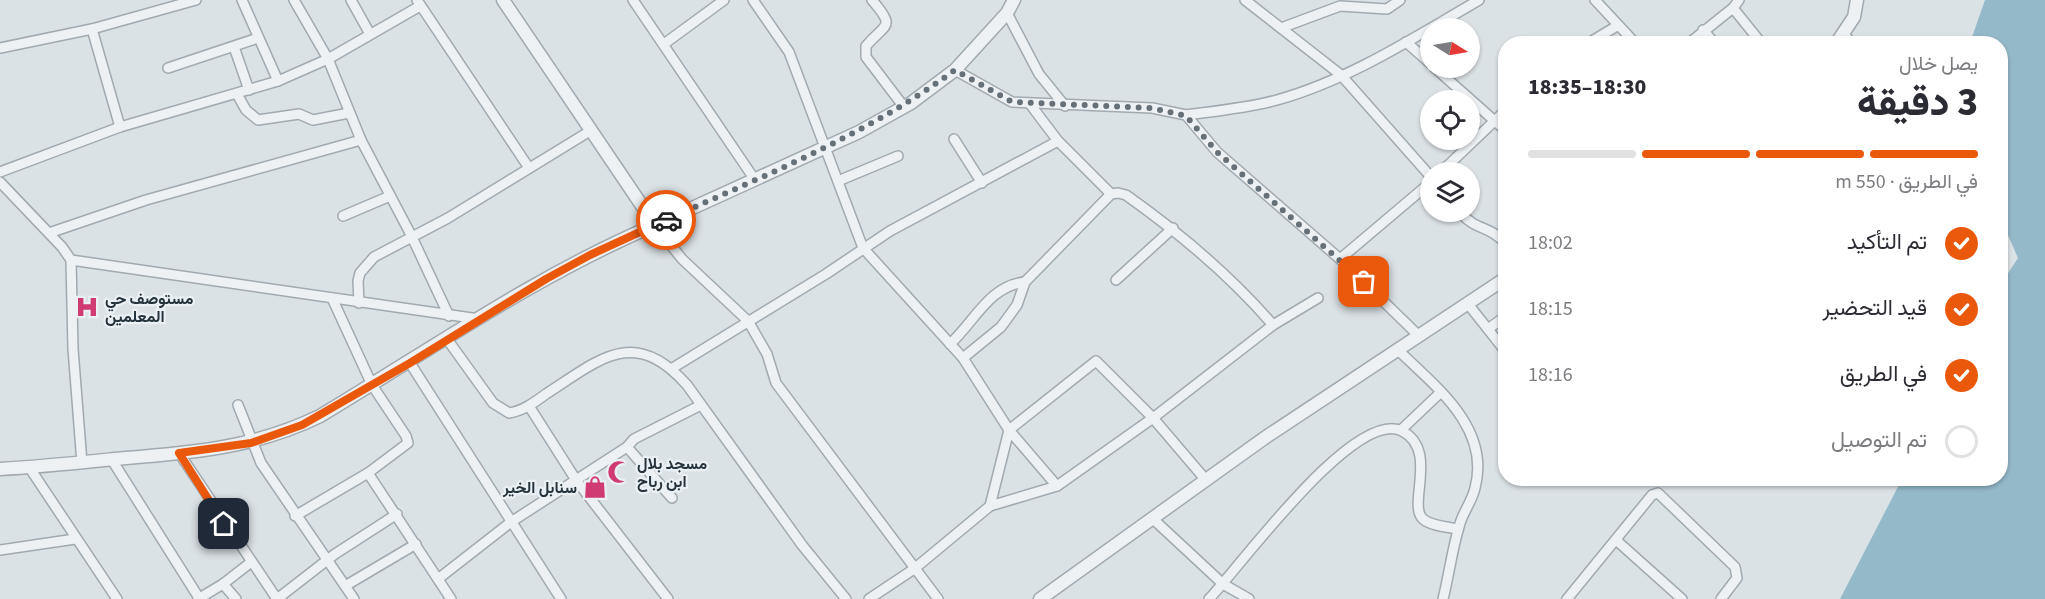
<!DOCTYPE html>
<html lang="ar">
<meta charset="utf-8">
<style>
:root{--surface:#fff;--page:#f2f2f3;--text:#2b2b33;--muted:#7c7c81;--line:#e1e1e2;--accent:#ea580c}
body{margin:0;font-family:"Source Sans 3",Vazirmatn,sans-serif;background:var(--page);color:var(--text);direction:rtl;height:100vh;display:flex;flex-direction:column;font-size:22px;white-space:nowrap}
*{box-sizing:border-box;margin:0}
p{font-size:20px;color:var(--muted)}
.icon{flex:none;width:33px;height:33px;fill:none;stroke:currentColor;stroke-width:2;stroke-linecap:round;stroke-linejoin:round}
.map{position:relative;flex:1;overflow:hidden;direction:ltr}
.details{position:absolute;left:1498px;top:36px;width:510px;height:450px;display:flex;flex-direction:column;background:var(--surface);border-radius:24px;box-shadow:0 2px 4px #0004;direction:rtl}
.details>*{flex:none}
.needle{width:39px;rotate:101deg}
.controls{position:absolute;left:1420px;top:18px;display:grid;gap:12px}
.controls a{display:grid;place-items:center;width:60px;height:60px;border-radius:50%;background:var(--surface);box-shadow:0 2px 4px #0004;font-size:30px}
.pin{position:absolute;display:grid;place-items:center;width:51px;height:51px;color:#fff;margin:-26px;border-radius:12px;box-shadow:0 3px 9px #0006}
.courier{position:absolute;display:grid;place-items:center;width:60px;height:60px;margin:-30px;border:4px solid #ea580c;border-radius:50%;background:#fff;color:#222;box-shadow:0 2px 8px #0007}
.summary em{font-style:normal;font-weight:800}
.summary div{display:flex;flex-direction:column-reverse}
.summary{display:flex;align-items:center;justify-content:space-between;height:102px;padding:0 30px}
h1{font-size:39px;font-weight:800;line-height:45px}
.bar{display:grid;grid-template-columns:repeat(4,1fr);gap:9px 6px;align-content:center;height:72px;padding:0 30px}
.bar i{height:8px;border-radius:4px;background:var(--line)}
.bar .on{background:var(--accent)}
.bar p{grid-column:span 4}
ol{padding:0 30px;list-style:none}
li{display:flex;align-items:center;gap:18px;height:66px}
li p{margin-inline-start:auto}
li .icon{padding:6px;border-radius:50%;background:var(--accent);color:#fff;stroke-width:4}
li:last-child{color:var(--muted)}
li i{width:33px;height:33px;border:3px solid var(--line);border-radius:50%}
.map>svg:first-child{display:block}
.water{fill:#94b9c8}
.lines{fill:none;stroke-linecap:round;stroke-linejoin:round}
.minor-casing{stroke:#a1aab0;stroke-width:12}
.tertiary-casing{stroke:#a1aab0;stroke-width:15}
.minor{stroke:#eef1f4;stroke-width:9}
.tertiary{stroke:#eef1f4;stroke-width:12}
.done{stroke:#657078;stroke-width:6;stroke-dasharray:0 10.8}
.route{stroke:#ea580c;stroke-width:8}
.labels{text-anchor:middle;stroke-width:4.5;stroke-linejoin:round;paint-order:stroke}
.poi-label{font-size:16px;font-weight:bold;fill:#25333c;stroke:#eaf0f4;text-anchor:start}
</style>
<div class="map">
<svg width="2045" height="599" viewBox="0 0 2045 599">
<rect width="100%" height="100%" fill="#dbe2e6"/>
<path class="water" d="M 1985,0 L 2045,0 L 2045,599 L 1840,599 L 1902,479 L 2001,478 L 2001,284 L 2018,258 L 2001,219 L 2001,44 L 1970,43 Z"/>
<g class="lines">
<g class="minor-casing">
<g id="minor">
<path d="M 242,0 L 278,81"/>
<path d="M 294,0 L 328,59 L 361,140 L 411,235 L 449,316"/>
<path d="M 351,0 L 370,34"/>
<path d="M 417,0 L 529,168"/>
<path d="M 633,0 L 755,180"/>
<path d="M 753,0 L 789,52 L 863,248 L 963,358 L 1009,430 L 1057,486 L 990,506 L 914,569 L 869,599"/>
<path d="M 872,0 C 897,29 885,23 866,46 L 866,57 L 904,107"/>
<path d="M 1245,0 L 1341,75 L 1431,177"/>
<path d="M 1595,0 L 1636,44"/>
<path d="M 1733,8 L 1762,44"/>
<path d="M 1007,13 L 1039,74 L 1065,106"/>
<path d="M 1281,28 L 1340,6 L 1387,9 L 1400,0"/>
<path d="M 92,29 L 120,127"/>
<path d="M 1703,30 L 1715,44"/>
<path d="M 1844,34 L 1852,44"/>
<path d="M 1406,42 L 1431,64"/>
<path d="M 664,44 L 724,0"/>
<path d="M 1587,44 L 1617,26"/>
<path d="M 1688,44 L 1733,8 L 1739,0"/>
<path d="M 234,47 L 249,90"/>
<path d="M 0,48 L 92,29 L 196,0"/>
<path d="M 168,68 L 258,38"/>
<path d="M 1435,68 L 1506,131"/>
<path d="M 955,70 L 1012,102 L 1152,108 L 1186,115 L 1217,152 L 1340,259 L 1419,336"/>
<path d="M 237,94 L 246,110 L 258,120 L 299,114 L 313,120 L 349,113"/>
<path d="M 1186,115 C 1216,111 1248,108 1277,100 C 1349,80 1415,37 1479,0"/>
<path d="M 954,139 L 982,183"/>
<path d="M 1058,141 L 1111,194"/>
<path d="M 0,172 L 120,127 L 278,81 L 328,59 L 420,6"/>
<path d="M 1441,172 L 1506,110"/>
<path d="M 838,181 L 898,156"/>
<path d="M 0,182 L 62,247 L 71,260 L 479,319"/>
<path d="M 1460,212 C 1477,232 1488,224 1506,244"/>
<path d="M 343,216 L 390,196"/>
<path d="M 655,225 L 682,259 L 748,321 L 767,354 L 776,383 L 938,599"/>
<path d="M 49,233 L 146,200 L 361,140"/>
<path d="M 1340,259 L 1431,182"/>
<path d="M 71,260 L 73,349 L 82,463"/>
<path d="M 1116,280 L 1173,228"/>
<path d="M 359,303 L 358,281 L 360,273 L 374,257 L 448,218 L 590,131"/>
<path d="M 1468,304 L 1506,352"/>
<path d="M 1488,329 L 1506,316"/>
<path d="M 447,339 L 493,403 L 509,413 C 523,411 535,402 546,394 C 599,360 634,325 687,385 L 802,545 L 846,599"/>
<path d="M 950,344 C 975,321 989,286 1025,282"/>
<path d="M 1398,350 C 1436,387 1491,428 1475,488 C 1472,502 1462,513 1459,527 C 1452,550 1449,575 1443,599"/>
<path d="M 963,358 L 1001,327 L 1017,305 L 1025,282 L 1111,194 L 1118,193 L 1126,195 C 1181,234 1229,274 1273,325"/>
<path d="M 410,363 L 561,599"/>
<path d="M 671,369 L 826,274 L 890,231 L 1058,141 L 1030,104"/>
<path d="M 238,405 L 261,463 L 354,599"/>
<path d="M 529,406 L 576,480 L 668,599"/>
<path d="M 1401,430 L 1441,392"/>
<path d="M 627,447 L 672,498"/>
<path d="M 179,453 L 277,599"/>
<path d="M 112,460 L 199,598"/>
<path d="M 29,467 L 117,599"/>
<path d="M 368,473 L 451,599"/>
<path d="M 1057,486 L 1153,418 L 1273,325 L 1318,298"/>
<path d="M 990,506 L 1009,430 L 1096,361 L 1153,418 L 1205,479"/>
<path d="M 295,516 L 368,473 L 408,443 L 406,436 L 372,385 L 332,298"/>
<path d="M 1152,518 L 1223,584 L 1249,599"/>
<path d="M 1616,540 L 1682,599"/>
<path d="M 0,550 L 75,539"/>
<path d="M 438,579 L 511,522 L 627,447 L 634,439 L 701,405"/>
<path d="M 223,584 L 236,599"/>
<path d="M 345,586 L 416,544"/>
<path d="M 198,599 L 223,584 L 250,563"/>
<path d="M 277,599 L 335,554 L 397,514"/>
<path d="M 1209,599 C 1239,568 1355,407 1402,431 C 1439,450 1407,505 1423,519 C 1431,526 1448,527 1458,529"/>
<path d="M 1567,599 L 1652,495 L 1658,493 L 1735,567 L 1737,578 L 1721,599"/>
</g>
</g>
<g class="tertiary-casing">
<g id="tertiary">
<path d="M 503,0 L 655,225 L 859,132 L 911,103 L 955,70 L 1007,13 L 1014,0"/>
<path d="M 1836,44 L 1854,17 L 1857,0"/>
<path d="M 0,469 C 38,467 76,463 115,459 C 189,453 252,449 320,416 C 430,350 537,275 655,225"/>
<path d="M 1040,599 L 1263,439 L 1506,278"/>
</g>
</g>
<use href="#minor" class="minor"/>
<use href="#tertiary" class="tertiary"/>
</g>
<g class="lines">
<path class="done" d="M 666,220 C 765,175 867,135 955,70 L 1012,102 L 1152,108 L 1186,116 L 1217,152 L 1364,282"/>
<path class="route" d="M 224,524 L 179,453 L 251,443 L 302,425 L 410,363 L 546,279 L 590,255 L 666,220"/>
</g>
<defs>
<g id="hospital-bare" transform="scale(1.8)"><path d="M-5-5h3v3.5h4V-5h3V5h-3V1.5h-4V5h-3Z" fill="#d03b73" stroke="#eaf0f4" stroke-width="2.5" paint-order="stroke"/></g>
<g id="mosque-bare" transform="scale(1.8)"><path d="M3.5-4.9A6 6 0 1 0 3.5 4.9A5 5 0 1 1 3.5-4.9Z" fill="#d03b73" stroke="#eaf0f4" stroke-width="2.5" paint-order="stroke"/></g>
<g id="shop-bare" transform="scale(1.8)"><path d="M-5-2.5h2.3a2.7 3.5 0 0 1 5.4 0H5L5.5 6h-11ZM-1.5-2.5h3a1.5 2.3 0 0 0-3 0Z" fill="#d03b73" stroke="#eaf0f4" stroke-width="2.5" paint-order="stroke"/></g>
</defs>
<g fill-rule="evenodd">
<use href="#hospital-bare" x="87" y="307"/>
<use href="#mosque-bare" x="619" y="472"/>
<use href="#shop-bare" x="595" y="487"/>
</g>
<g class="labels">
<g class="poi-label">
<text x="105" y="304">مستوصف حي<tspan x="105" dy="18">المعلمين</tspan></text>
<text x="637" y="469">مسجد بلال<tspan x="637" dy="18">ابن رباح</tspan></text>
<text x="577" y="493" text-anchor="end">سنابل الخير</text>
</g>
</g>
</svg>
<div class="controls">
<a><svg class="needle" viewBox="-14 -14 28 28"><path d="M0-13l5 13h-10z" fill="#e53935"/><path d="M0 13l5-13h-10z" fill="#7c7c81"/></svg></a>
<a><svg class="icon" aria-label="locate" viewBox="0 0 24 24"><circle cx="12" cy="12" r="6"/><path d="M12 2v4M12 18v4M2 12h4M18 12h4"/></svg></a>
<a><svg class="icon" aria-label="layers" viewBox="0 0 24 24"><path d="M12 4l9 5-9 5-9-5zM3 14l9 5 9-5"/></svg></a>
</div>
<div class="pin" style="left:1364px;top:282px;background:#ea580c"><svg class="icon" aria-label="bag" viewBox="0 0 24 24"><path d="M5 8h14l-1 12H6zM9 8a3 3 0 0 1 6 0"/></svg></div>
<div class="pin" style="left:224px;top:524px;background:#1f2937"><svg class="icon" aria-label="home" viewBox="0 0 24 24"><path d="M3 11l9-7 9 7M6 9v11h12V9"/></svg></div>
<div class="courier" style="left:666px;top:220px"><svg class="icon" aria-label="car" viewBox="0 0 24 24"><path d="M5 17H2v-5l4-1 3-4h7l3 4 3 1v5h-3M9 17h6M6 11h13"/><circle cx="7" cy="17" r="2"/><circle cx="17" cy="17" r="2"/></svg></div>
<section class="details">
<div class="summary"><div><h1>3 دقيقة</h1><p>يصل خلال</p></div><em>18:30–18:35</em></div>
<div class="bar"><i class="on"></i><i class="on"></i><i class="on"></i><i></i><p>في الطريق · 550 m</p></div>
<ol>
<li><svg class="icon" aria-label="check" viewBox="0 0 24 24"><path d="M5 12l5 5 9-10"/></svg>تم التأكيد<p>18:02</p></li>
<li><svg class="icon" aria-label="check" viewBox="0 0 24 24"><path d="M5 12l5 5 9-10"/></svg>قيد التحضير<p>18:15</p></li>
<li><svg class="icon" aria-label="check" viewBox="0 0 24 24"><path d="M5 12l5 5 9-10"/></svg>في الطريق<p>18:16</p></li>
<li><i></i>تم التوصيل</li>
</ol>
</section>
</div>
